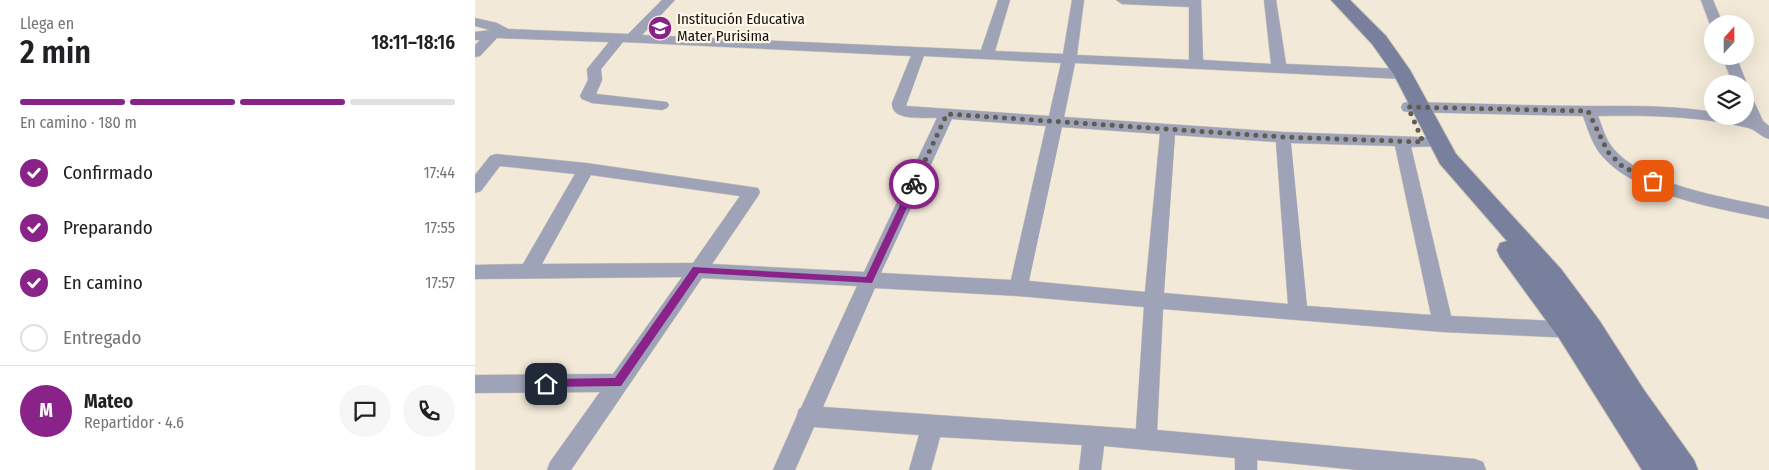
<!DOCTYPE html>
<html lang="es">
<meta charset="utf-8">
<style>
:root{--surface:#fff;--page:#f6f6f6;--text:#202124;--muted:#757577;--line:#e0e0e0;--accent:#892289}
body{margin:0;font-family:"Fira Sans Condensed",sans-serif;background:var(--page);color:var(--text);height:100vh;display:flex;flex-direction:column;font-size:19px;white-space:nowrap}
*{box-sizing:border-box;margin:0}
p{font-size:16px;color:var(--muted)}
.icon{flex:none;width:28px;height:28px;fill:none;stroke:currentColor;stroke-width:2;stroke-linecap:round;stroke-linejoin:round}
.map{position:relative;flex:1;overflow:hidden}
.panel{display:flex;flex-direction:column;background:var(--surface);width:475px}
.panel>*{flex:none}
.needle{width:32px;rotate:21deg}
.fabs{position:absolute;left:1229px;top:15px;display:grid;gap:10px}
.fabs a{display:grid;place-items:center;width:50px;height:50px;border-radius:50%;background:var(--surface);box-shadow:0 5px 20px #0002;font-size:25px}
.pin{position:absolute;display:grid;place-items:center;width:42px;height:42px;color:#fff;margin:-21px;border-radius:10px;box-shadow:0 2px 8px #0006}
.courier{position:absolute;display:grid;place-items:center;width:50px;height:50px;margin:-25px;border:4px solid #892289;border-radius:50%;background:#fff;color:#222;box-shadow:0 1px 6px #0007}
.head em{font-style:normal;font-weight:600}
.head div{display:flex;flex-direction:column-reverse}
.head{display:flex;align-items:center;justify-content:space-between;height:85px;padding:0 20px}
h1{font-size:32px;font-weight:600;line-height:38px}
.bar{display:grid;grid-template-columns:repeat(4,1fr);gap:8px 5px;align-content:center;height:60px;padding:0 20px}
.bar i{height:6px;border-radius:4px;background:var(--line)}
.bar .current{background:var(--accent)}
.bar p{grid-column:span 4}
.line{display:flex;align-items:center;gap:12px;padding:0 20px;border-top:1px solid var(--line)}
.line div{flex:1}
.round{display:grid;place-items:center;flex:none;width:52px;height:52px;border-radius:26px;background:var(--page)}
ol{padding:0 20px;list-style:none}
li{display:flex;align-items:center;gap:15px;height:55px}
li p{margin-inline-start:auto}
li .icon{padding:5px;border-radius:50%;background:var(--accent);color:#fff;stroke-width:4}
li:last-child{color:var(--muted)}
li i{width:28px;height:28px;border:2px solid var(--line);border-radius:50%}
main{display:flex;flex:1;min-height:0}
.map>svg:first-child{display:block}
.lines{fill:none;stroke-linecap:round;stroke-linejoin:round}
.street-casing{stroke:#cec6b7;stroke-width:1}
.secondary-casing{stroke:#cec6b7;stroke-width:2}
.street{fill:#9ea3b7;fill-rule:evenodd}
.secondary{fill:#79809d;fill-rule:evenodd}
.route{fill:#892289}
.done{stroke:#615c52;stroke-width:5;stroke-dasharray:0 9}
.labels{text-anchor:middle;stroke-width:4.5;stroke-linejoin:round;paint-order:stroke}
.far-poi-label{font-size:15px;fill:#13100a;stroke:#fef7e9;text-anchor:start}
</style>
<main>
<section class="panel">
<div class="head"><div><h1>2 min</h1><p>Llega en</p></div><em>18:11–18:16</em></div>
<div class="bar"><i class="current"></i><i class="current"></i><i class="current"></i><i></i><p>En camino · 180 m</p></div>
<ol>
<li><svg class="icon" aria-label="check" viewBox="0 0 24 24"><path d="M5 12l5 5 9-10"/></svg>Confirmado<p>17:44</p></li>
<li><svg class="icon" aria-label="check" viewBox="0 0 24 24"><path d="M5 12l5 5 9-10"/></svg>Preparando<p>17:55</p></li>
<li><svg class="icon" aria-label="check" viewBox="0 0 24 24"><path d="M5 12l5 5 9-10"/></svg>En camino<p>17:57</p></li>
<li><i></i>Entregado</li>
</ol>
<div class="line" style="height:90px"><b class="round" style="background:var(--accent);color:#fff">M</b><div><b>Mateo</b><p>Repartidor · 4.6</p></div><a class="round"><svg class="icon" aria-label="chat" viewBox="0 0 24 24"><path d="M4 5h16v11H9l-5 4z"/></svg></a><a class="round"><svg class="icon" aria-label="phone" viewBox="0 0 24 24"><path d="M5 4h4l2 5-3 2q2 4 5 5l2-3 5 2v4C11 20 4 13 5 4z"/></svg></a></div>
</section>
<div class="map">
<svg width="1294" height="470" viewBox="0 0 1294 470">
<rect width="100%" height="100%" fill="#f2e9d8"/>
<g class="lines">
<g class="street-casing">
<g id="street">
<path d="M 187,0 L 200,0 L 167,35 L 506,50 L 523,0 L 535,0 L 520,51 L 588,54 L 597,0 L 609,0 L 602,55 L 714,60 L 714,7 L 647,4 L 641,0 L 726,0 L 728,60 L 796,64 L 789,0 L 801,0 L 811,64 L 928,69 L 933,71 L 935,74 L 933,77 L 928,79 L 600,63 L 589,117 L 808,132 L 969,138 L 971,142 L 969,146 L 936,147 L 976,316 L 1100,322 L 1107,324 L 1110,330 L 1107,336 L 1100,338 L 968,332 L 688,309 L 682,430 L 1000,459 L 1008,462 L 1011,470 L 883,470 L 782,460 L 782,470 L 760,470 L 760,458 L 629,446 L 626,470 L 604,470 L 607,445 L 465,437 L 456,470 L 434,470 L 444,435 L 339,427 L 320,470 L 298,470 L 321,418 L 324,409 L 326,408 L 382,286 L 227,278 L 96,470 L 72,470 L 75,462 L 125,392 L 0,393 L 0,375 L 138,374 L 207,277 L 0,279 L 0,265 L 48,264 L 100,174 L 25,166 L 6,191 L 0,193 L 0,175 L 15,156 L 21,154 L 111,163 L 283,188 L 285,192 L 283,196 L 237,264 L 389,272 L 462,118 C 449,117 416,122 417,103 L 436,56 L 148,42 L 126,69 L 127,80 L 121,94 L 192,102 L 194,105 L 192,108 L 187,110 L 117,103 L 107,99 L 105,96 L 113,80 L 112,69 L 134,42 L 22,38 L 5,56 L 0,57 L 0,45 L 5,40 L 0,40 L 0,32 L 15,30 L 0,26 L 0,18 L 22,23 L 33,29 L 153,34 ZM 449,56 L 586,63 L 574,116 L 431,106 ZM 477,119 L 571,126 L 536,280 L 406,273 ZM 587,127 L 685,134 L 670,292 L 554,281 ZM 700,135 L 801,142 L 813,304 L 689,293 ZM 816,143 L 920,146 L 956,315 L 832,306 ZM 116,175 L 265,196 L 218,263 L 67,264 ZM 400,288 L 543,296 L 669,307 L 661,429 L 348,407 Z"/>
<path d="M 1226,0 L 1238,0 L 1248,24 L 1238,24 L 1236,27 Z"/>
<path d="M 1247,56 L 1261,56 L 1272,84 L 1270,87 L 1270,84 L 1258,84 Z"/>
<path d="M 1270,91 L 1275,93 L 1288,121 L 1294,126 L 1294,139 C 1286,137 1281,130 1274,128 C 1225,116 1173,115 1123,116 C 1127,126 1130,138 1137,147 C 1167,185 1249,197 1294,207 L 1294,219 C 1245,209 1161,195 1128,157 C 1118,146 1113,130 1108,116 L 933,112 L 928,111 L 926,107 L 928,103 L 933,102 C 993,103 1052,106 1112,106 C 1155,106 1195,105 1238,112 L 1238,116 L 1271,117 Z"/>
</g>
</g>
<g class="secondary-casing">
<path id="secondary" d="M 856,0 L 875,0 L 911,36 L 935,70 L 981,154 L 1086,269 L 1124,320 L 1169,390 L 1219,460 L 1223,470 L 1167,470 L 1084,338 L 1025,257 L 1022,250 L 1025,243 L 1032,241 L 965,164 L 919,75 L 897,44 Z"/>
</g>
<use href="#street" class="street"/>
<use href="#secondary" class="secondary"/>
</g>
<path class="route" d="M 439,181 L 443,184 L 397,283 L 224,273 L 146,386 L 68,387 L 67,384 L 71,379 L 140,378 L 218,267 L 391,277 L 435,184 Z"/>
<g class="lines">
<path class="done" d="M 439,184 L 472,114 L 808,137 L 948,142 L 933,107 L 1113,111 L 1133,152 L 1148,167 L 1178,181"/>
</g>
<defs>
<g id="school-disc" transform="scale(1.25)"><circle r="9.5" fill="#892289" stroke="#fef7e9"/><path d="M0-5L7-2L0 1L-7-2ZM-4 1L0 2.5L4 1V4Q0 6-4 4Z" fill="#fff"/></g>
</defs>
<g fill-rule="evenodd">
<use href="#school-disc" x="185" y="28"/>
</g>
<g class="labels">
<g class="far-poi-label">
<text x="202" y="24">Institución Educativa<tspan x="202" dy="17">Mater Purisima</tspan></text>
</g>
</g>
</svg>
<div class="fabs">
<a><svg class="needle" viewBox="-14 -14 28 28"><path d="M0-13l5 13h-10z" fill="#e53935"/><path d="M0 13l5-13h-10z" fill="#757577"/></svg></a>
<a><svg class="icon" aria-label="layers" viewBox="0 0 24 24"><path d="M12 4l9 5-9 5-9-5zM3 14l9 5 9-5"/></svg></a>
</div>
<div class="pin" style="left:1178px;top:181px;background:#ea580c"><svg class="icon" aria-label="bag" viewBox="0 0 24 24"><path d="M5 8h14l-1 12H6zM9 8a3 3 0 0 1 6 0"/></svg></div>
<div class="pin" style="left:71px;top:384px;background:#1f2937"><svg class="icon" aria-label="home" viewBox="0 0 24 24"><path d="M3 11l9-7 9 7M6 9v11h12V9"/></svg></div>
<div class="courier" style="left:439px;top:184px"><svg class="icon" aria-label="bike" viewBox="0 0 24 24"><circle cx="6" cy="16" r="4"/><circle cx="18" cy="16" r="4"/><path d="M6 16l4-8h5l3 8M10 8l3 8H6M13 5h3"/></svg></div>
</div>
</main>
